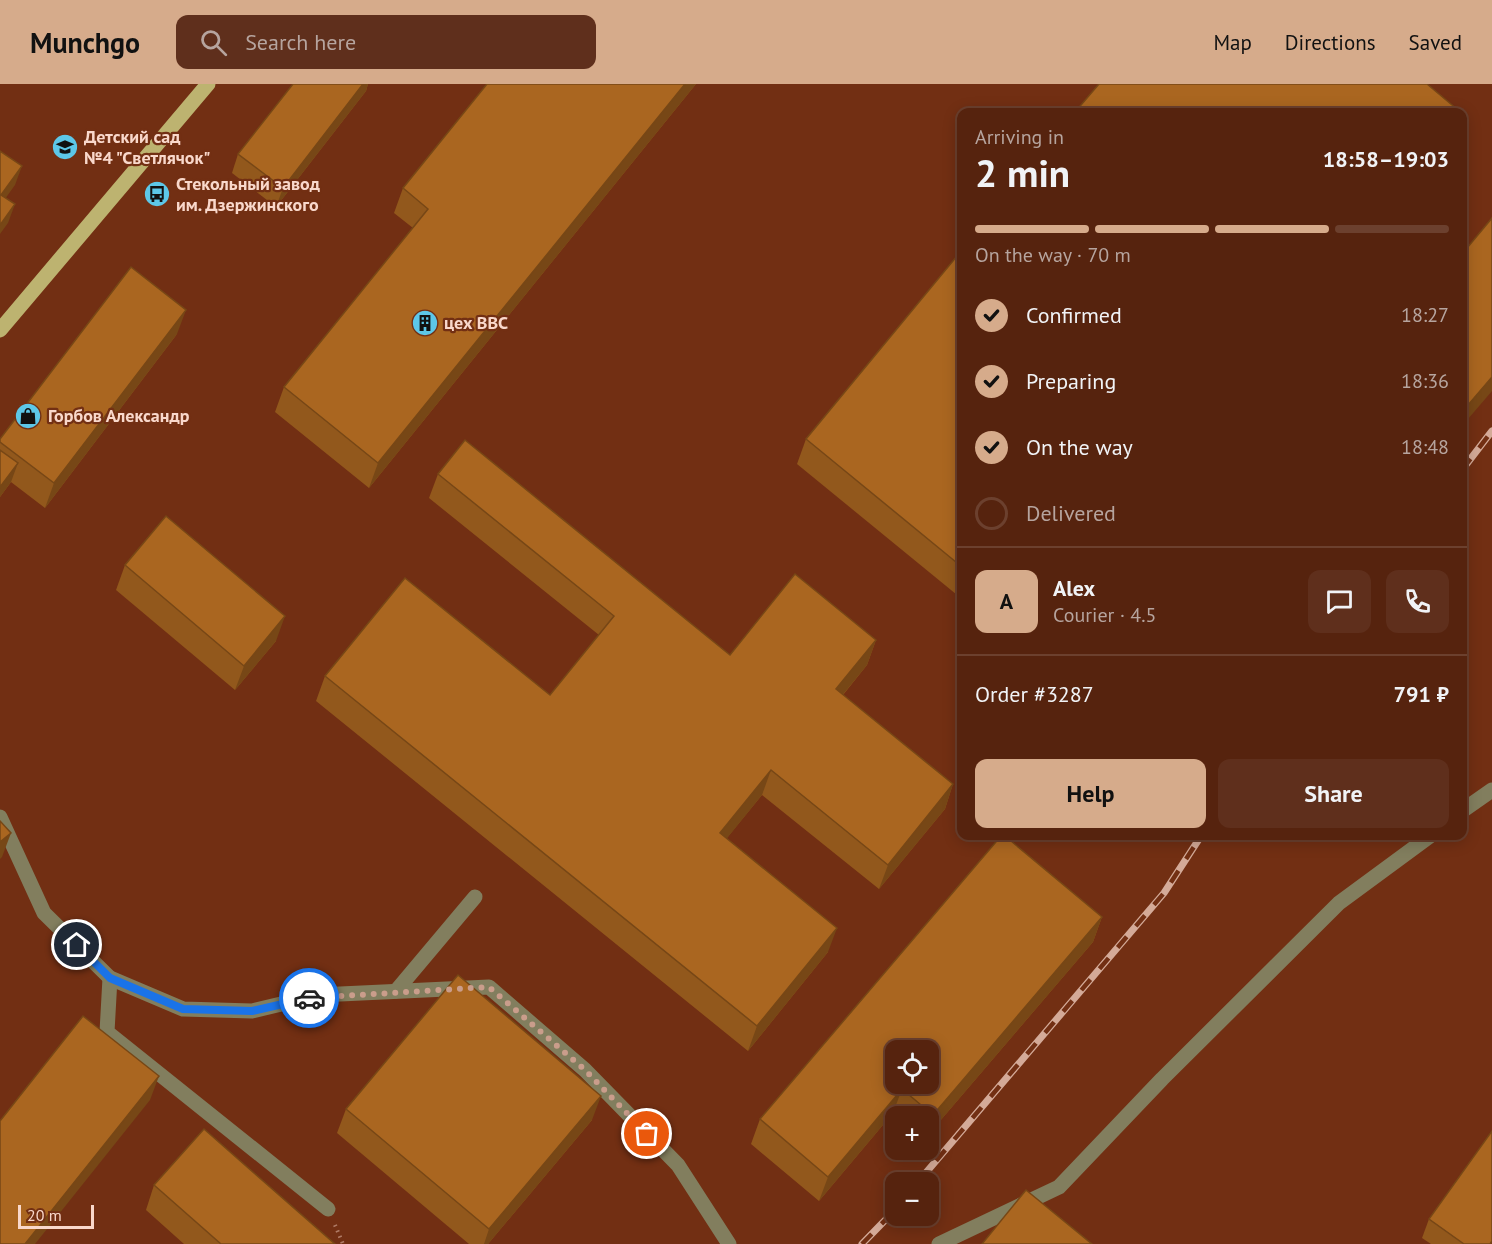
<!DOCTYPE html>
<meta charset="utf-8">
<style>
:root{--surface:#56230e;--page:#5f2f1c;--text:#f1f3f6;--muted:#b6a49e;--line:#6c402e;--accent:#d6ab8b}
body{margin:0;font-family:"PT Sans",sans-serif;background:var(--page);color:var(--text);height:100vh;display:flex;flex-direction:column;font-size:22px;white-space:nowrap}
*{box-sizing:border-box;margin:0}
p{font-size:20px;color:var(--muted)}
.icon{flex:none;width:33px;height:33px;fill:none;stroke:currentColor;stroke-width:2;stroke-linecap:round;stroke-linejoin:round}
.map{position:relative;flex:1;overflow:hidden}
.drawer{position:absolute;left:957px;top:24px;width:510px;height:732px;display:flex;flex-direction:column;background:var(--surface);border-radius:12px;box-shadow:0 3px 15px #0003,0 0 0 2px var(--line)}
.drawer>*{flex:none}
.buttons{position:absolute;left:885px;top:956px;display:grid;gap:12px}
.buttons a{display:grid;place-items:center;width:54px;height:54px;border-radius:12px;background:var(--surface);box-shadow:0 3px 15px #0003,0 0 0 2px var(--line);font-size:30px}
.scale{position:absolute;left:18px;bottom:15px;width:76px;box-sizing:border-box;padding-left:6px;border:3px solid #f9d8cb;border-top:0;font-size:16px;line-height:21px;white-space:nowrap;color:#f9d8cb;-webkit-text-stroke:4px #722f13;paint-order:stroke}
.pin{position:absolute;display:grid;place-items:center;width:51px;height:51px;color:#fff;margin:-26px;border:3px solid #fff;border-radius:50%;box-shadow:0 2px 6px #0007}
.courier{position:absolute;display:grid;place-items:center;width:60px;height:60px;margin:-30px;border:4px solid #1a73e8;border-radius:50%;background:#fff;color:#222;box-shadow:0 2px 8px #0007}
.summary em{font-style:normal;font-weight:700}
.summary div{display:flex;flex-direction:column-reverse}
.summary{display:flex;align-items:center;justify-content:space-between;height:102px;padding:0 18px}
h1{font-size:39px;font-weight:700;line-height:45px}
.bar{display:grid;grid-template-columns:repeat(4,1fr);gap:9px 6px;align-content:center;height:72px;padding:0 18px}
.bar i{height:8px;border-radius:4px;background:var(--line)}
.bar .active{background:var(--accent)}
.bar p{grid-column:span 4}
.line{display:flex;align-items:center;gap:15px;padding:0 18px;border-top:2px solid var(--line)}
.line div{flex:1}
.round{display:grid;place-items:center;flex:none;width:63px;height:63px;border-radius:12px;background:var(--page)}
ol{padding:0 18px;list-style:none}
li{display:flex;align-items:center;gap:18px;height:66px}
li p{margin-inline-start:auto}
li .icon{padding:6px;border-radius:50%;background:var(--accent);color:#111;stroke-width:4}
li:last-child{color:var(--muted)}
li i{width:33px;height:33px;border:3px solid var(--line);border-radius:50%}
.action{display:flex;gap:12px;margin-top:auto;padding:12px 18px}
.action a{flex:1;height:69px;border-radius:12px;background:var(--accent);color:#111;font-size:24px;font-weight:700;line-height:69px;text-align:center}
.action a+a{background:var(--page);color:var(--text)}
header{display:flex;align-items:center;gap:36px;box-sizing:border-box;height:84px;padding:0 30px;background:var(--accent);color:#111}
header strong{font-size:28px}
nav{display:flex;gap:33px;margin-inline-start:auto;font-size:21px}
.search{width:420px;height:54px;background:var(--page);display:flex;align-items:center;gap:15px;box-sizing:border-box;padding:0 21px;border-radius:12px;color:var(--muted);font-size:22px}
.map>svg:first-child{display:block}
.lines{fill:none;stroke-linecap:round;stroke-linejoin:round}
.path{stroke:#af7b66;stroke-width:4;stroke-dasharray:1.5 4.5;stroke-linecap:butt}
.minor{stroke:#827e5e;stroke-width:15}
.major{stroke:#bdb370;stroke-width:15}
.rail-casing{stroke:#d4aa98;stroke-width:7}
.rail{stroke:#722f13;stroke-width:4.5;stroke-dasharray:14;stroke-linecap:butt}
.wall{fill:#92581c}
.shaded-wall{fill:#774716}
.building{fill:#aa6620;stroke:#774716;stroke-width:1.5;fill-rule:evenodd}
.done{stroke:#ca9d8b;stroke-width:6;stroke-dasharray:0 10.8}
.route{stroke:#1a73e8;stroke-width:8}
.labels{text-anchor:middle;stroke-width:4.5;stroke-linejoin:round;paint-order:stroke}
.poi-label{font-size:18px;font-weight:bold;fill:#f9d8cb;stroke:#722f13;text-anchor:start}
</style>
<header>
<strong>Munchgo</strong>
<div class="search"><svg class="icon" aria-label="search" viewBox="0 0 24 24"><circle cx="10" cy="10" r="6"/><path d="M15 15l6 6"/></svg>Search here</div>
<nav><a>Map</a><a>Directions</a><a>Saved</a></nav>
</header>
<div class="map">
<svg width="1492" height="1160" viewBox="0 0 1492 1160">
<rect width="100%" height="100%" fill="#722f13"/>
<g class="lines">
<path class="path" d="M 335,1141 L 343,1160"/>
<g class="minor">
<path d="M 1462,727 L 1492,706"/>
<path d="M 0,733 L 44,829 L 110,894 L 183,925 L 252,927 L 319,911 L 489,903 L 585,986 L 678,1081 L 729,1160"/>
<path d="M 110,894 L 107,948 L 328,1125"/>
<path d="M 396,907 L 475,813"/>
<path d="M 939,1160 L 1059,1103 L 1162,995 L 1339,819 L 1430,752"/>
</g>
<path class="major" d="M 0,246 L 208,0"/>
<g class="rail-casing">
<g id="rail">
<path d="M 1462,386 L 1492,347"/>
<path d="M 918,1098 L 1164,809 L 1201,752"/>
<path d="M 862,1160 L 896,1125"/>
</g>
</g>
<use href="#rail" class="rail"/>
</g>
<g class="wall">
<path d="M 293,0 L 368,0 L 366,7 L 276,123 L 232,89 L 238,70 Z"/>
<path d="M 487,0 L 696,0 L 369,404 L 275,328 L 284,303 L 413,144 L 394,129 L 403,104 Z"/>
<path d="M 962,166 L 962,515 L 797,380 L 806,355 Z"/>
<path d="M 177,250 L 45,424 L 11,398 L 0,413 L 0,355 Z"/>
<path d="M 438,390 L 730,571 L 876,556 L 867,581 L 843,611 L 953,700 L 945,725 L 879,805 L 762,711 L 726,755 L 828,868 L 748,967 L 316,617 L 325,592 L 550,611 L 599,551 L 429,414 Z"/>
<path d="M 125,481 L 276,557 L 235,606 L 116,506 Z"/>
<path d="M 1102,833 L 1093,858 L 928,1051 L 928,1032 L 896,1032 L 893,1029 L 819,1117 L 751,1060 L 760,1035 Z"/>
<path d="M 346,1025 L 592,1036 L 488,1160 L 469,1160 L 337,1049 Z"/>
<path d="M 154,1101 L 335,1160 L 184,1160 L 146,1126 Z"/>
<path d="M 1429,1135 L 1492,1160 L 1431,1160 L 1422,1154 Z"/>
</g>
<g class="shaded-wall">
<path d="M 363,0 L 368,0 L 366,7 L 276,123 L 283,104 Z"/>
<path d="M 685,0 L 696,0 L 369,404 L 378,379 Z"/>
<path d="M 22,82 L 15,101 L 0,122 L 1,111 Z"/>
<path d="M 15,120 L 8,139 L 0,150 L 0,141 Z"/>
<path d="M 186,226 L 177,250 L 45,424 L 54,399 Z"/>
<path d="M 1492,293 L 1492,307 L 1462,342 L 1462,328 Z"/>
<path d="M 18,379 L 11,398 L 0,413 L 0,403 Z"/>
<path d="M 285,532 L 276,557 L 235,606 L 244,582 Z"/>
<path d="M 876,556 L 867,581 L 827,630 L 836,605 Z"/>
<path d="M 771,686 L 762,711 L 711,774 L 720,749 Z"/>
<path d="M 953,700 L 945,725 L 879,805 L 888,781 Z"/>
<path d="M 11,749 L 2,773 L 0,775 L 0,758 Z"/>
<path d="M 1102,833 L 1093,858 L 928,1051 L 928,1044 L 933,1031 Z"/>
<path d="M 837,844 L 828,868 L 748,967 L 757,942 Z"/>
<path d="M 159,992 L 150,1016 L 35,1160 L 25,1160 Z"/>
<path d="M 902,1005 L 893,1029 L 819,1117 L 828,1093 Z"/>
<path d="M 601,1012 L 592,1036 L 488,1160 L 484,1160 L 489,1145 Z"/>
</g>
<g class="building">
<path d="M 293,0 L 363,0 L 283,104 L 238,70 Z"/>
<path d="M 487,0 L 685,0 L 378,379 L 284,303 L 428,125 L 403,104 Z"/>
<path d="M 1099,0 L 1427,0 L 1458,26 L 1456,28 L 1075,28 Z"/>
<path d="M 0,67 L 22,82 L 1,111 L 15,120 L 0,141 Z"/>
<path d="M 1492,134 L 1492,293 L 1462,328 L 1462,170 Z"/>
<path d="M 962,166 L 962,483 L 806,355 Z"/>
<path d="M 131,183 L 186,226 L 54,399 L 0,358 L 0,355 Z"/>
<path d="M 465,356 L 730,571 L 795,490 L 876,556 L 836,605 L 953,700 L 888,781 L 771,686 L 720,749 L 837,844 L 757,942 L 325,592 L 405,494 L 550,611 L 614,532 L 438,390 Z"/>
<path d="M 0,366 L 18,379 L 0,403 Z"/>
<path d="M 166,432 L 285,532 L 244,582 L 125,481 Z"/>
<path d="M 0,737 L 11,749 L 0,758 Z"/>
<path d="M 1001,752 L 1005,752 L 1102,833 L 933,1031 L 902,1005 L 828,1093 L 760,1035 ZM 896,966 L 928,966 L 928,999 L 896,999 Z"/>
<path d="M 458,891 L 601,1012 L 489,1145 L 346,1025 Z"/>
<path d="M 83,932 L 159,992 L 25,1160 L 0,1160 L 0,1037 Z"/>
<path d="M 204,1045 L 335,1160 L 221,1160 L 154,1101 Z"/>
<path d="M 1492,1047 L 1492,1157 L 1490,1160 L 1464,1160 L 1429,1135 Z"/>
<path d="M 1026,1106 L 1092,1160 L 982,1160 Z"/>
</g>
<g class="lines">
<path class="done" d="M 309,914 L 489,903 L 585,986 L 647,1050"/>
<path class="route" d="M 77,861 L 110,894 L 183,925 L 252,927 L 309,914"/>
</g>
<defs>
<g id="school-disc" transform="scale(1.35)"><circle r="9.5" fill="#5dc7e8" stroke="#722f13"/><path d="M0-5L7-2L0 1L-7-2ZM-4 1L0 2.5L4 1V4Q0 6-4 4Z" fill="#111"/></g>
<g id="bus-disc" transform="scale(1.35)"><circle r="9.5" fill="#5dc7e8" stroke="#722f13"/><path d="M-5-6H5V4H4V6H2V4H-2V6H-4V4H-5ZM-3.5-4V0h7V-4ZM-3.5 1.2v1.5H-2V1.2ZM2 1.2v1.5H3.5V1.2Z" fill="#111"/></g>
<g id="building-disc" transform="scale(1.35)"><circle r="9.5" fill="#5dc7e8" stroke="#722f13"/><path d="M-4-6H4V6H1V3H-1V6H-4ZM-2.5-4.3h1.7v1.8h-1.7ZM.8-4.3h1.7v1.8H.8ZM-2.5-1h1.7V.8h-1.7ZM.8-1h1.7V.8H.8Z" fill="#111"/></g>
<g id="shop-disc" transform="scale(1.35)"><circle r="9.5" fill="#5dc7e8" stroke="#722f13"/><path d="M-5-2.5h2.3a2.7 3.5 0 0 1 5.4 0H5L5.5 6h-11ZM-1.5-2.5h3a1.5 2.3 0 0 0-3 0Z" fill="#111"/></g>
</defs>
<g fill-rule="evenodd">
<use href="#school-disc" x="65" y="63"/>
<use href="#bus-disc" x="157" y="110"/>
<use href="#building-disc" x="425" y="239"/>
<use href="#shop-disc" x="28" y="332"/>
</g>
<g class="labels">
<g class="poi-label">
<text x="84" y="59">Детский сад<tspan x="84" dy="21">№4 "Светлячок"</tspan></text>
<text x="176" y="106">Стекольный завод<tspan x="176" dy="21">им. Дзержинского</tspan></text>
<text x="444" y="245">цех ВВС</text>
<text x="48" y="338">Горбов Александр</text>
</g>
</g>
</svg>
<div class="buttons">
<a><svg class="icon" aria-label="locate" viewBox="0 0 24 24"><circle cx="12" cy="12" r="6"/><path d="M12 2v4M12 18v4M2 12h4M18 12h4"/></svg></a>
<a>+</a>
<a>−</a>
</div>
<div class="scale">20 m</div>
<div class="pin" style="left:647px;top:1050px;background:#ea580c"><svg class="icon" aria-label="bag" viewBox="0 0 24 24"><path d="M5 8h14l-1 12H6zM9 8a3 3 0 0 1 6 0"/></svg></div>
<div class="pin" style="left:77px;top:861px;background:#1f2937"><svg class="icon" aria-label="home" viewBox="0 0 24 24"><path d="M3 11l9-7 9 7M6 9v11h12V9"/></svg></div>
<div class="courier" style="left:309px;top:914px"><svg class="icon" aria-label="car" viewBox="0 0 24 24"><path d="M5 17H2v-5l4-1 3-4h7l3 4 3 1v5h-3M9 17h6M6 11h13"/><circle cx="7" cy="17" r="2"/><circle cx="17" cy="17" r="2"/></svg></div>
<section class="drawer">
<div class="summary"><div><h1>2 min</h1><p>Arriving in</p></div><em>18:58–19:03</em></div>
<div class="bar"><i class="active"></i><i class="active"></i><i class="active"></i><i></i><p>On the way · 70 m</p></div>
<ol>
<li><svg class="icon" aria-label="check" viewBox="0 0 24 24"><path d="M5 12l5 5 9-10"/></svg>Confirmed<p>18:27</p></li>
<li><svg class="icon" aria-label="check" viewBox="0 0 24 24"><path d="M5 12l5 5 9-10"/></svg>Preparing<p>18:36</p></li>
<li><svg class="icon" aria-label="check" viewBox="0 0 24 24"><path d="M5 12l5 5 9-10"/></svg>On the way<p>18:48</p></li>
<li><i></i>Delivered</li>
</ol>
<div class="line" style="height:108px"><b class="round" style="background:var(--accent);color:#111">A</b><div><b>Alex</b><p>Courier · 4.5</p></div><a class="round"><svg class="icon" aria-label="chat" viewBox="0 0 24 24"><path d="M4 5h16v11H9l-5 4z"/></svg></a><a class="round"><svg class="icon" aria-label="phone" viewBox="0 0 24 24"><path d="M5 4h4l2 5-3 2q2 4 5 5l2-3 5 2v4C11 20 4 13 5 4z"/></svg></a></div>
<div class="line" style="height:78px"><div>Order #3287</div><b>791 ₽</b></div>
<div class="action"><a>Help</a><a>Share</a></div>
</section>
</div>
